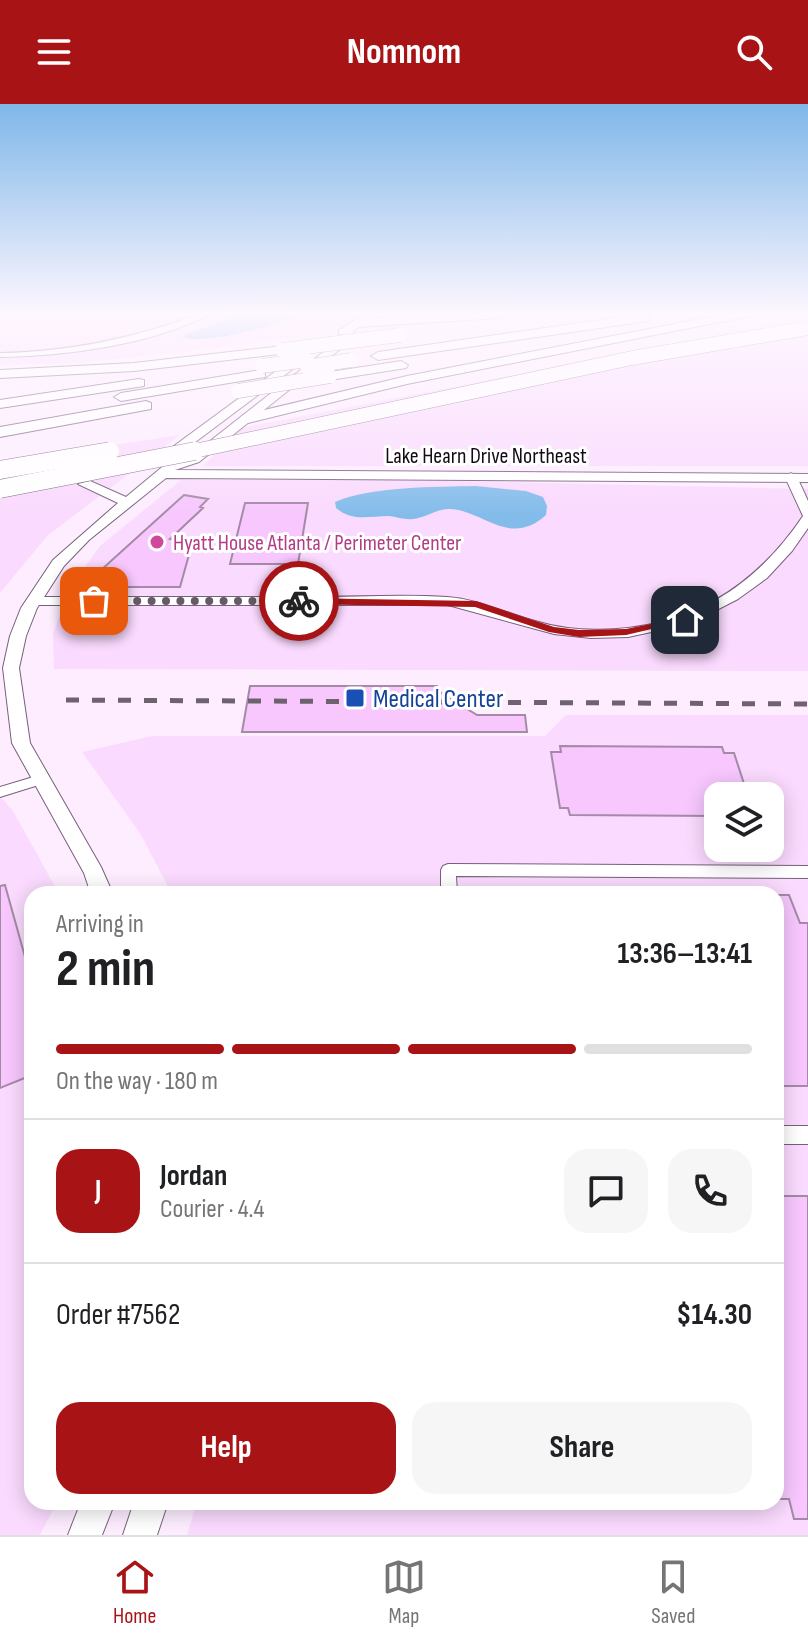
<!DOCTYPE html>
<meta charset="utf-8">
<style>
:root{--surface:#fff;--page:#f6f6f6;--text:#202124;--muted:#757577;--line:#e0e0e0;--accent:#a81316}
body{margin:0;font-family:"Sofia Sans Condensed",sans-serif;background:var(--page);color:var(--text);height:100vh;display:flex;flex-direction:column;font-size:30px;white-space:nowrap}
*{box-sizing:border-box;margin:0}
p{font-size:26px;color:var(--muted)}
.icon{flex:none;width:44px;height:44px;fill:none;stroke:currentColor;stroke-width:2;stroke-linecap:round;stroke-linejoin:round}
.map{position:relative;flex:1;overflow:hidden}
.drawer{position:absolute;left:24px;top:782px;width:760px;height:624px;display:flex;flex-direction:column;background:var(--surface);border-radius:24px;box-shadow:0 4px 20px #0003}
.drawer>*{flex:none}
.fabs{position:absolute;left:704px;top:678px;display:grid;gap:16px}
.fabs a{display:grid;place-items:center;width:80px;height:80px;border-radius:16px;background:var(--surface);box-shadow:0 4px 20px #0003;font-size:40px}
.pin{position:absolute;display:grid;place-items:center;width:68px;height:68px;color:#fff;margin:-34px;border-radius:16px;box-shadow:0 4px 12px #0006}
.courier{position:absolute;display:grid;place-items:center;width:80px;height:80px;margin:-40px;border:6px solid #a81316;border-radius:50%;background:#fff;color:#222;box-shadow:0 2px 10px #0007}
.head em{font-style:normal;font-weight:700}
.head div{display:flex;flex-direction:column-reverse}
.head{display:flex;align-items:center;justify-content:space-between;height:136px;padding:0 32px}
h1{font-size:52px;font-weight:700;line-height:60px}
.bar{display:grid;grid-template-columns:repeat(4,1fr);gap:12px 8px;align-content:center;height:96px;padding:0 32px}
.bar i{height:10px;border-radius:6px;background:var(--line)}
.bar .selected{background:var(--accent)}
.bar p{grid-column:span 4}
.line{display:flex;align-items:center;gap:20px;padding:0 32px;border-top:2px solid var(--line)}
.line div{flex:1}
.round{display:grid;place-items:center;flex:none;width:84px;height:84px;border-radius:24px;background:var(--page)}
.button{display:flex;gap:16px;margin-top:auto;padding:16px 32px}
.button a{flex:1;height:92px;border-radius:24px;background:var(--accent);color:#fff;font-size:32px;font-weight:700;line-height:92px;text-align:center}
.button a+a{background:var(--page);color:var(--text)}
header{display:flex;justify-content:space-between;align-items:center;height:104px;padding:0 32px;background:var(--accent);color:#fff;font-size:36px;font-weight:700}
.tab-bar{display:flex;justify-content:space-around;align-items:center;height:112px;border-top:2px solid var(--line);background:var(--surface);font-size:22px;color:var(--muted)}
.tab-bar a{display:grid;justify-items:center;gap:4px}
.tab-bar .selected{color:var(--accent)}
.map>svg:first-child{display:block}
.built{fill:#fadafe;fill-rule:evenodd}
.water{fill:#83bcea}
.building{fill:#f7c7fe;stroke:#a38ba6;stroke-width:2}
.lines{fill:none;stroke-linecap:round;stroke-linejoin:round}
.minor-casing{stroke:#77607a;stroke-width:2}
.tertiary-casing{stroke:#77607a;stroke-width:2}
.secondary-casing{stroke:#77607a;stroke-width:2}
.motorway-casing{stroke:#77607a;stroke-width:2}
.minor{fill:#fff;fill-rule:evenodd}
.tertiary{fill:#fff;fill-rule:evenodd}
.secondary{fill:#fff;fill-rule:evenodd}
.motorway{fill:#fff;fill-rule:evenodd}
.rail{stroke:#6e626f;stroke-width:5;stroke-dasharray:13 13;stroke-linecap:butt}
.motorway-bridge-far1-casing{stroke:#77607a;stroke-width:15;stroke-linecap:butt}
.motorway-bridge-casing{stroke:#77607a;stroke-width:19;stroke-linecap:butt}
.motorway-bridge-far1{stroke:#fff;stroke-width:14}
.motorway-bridge{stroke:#fff;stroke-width:18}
.route{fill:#a81316}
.done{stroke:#655a66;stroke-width:8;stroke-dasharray:0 14.4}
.hotel-dot{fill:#d1479c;stroke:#fff;stroke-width:3}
.transit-dot{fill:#1a4fb4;stroke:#fff;stroke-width:3}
.labels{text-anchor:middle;stroke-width:6;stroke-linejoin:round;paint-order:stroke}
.far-street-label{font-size:22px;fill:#130b14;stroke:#fff}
.far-hotel-label{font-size:22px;fill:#b23c85;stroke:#fff;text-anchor:start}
.transit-label{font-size:26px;fill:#164399;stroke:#fff;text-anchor:start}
</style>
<header><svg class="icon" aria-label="menu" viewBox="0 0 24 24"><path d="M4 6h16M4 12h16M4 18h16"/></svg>Nomnom<svg class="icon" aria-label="search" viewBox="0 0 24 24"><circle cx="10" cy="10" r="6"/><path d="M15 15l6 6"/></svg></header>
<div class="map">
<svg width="808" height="1431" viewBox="0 0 808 1431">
<rect width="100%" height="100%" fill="#fdedff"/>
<g class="built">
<path d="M 0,210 L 508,210 L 380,220 L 248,240 L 81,259 L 0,261 Z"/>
<path d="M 808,225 L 808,362 L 203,362 L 241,324 L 499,274 Z"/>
<path d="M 180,331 L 47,432 L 0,489 L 0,358 Z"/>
<path d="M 372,375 L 808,385 L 808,567 L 54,565 L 53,529 L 72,481 L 100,442 L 181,376 Z"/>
<path d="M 566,611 L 808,611 L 808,1431 L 187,1431 L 197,1398 L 776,1398 L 776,790 L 172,790 L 140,729 L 82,648 L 152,632 L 545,632 ZM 718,692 L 770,692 L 770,744 L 718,744 Z"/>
<path d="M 0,692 L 13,707 L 59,790 L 32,790 L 32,1398 L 57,1398 L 40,1431 L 0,1431 Z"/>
</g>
<g class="water">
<path d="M 241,210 L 308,210 C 282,218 203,244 182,232 Z"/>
<path d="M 476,382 L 526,387 L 543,393 L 547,402 L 546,411 C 509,445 481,404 448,405 C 436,405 425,414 413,415 C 405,416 397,413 389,412 C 368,412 353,418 336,404 L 335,398 C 371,382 436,383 476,382 Z"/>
</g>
<g class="building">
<path d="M 184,391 L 208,395 L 200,403 L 203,404 L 170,435 L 192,440 L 180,483 L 96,483 L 101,466 Z"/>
<path d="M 245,399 L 308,399 L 298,460 L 230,460 Z"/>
<path d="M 250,582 L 437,582 L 437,586 L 477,611 L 525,611 L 527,628 L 242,628 Z"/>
<path d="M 560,642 L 722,643 L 724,649 L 734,649 L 748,692 L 718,692 L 718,712 L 570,711 L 568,704 L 560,704 L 551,648 L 561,648 Z"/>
<path d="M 5,781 L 32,878 L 32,971 L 0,984 L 0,782 Z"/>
<path d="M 776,791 L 789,791 L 800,819 L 808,819 L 808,982 L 776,982 Z"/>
<path d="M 776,1092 L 808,1092 L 808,1415 L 794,1415 L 789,1395 L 776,1395 Z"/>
</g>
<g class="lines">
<g class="minor-casing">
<g id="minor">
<path d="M 200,210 L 210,210 C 151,241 66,252 0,253 L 0,249 C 70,248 134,234 200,210 Z"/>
<path d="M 40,671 L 47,676 L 45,679 L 0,693 L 0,683 Z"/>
<path d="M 448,760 L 808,762 L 808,774 L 456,772 L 457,790 L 441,790 L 441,766 L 443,762 Z"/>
<rect x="776" y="1022" width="32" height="18"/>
</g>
</g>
<g class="tertiary-casing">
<path id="tertiary" d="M 791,369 L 797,373 L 808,397 L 808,424 L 792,447 L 767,474 L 738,495 L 705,512 L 670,524 L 628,533 L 591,534 L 554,530 L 448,501 L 34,501 L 27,497 L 34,493 C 127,493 220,493 313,493 C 358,493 403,490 447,493 C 477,495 506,509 535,517 C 574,529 621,528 661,518 C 723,502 768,464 803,412 L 785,373 Z"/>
</g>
<g class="secondary-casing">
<g id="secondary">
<path d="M 366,210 L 379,210 L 353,227 L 354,234 L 199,358 L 175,366 L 808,370 L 808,378 L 166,374 L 89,436 L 64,462 L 37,504 L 26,532 L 19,564 L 30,639 L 101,763 L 113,790 L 91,790 L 84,769 L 12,639 L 3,564 L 10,532 L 21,504 L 53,456 L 118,399 L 78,380 L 90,377 L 126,393 L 167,359 L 161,353 L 163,350 L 302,248 L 310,248 L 310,252 L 174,354 L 175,357 L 191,352 L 345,231 L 339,230 L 339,226 Z"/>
<path d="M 81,1398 L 115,1398 L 102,1431 L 68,1431 Z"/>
<path d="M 134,1398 L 168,1398 L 157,1431 L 123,1431 Z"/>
</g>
</g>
<g class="motorway-casing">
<g id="motorway">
<path d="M 435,210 L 506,210 L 500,214 L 359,223 L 353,219 L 359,215 Z"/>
<path d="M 643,210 L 648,211 L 648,217 L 378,256 L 371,252 L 378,248 Z"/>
<path d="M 726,210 L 760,210 L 407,280 L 248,319 L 240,314 L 243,311 L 407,272 Z"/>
<path d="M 282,242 L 287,243 L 287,249 L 134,267 L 0,274 L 0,266 L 134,259 Z"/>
<path d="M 401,257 L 408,261 L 406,264 L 330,276 L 323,272 L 330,268 Z"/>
<path d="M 260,266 L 265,267 L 265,273 L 121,297 L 114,293 L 121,289 Z"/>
<path d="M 139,275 L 144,276 L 144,282 L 0,304 L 0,296 Z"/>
<path d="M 146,297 L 151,299 L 151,305 L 0,333 L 0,323 Z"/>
</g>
</g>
<use href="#minor" class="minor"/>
<use href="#tertiary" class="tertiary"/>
<use href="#secondary" class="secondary"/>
<use href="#motorway" class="motorway"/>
<path class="rail" d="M 66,596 L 808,600"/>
<g class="motorway-bridge-far1-casing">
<g id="motorway-bridge-far1">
<path d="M 282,246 L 400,231"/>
<path d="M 262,262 L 307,256"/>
<path d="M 307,263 L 351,256"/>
<path d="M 238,287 L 330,272"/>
<path d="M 98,349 L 111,347"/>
<path d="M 185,349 L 632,254 L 808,224"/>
</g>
</g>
<g class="motorway-bridge-casing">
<g id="motorway-bridge">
<path d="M 0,366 L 110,347"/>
<path d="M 0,385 L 195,347"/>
</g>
</g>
<use href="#motorway-bridge-far1" class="motorway-bridge-far1"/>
<use href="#motorway-bridge" class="motorway-bridge"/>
</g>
<linearGradient id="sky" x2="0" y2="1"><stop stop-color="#7fb7e9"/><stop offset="0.51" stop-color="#fef7ff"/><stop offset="1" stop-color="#fef7ff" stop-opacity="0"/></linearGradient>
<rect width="808" height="411" fill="url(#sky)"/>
<path class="route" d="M 299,494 L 476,497 L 554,523 L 579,526 L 626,525 L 685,513 L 690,516 L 626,531 L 579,533 L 549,528 L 475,503 L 295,500 L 294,497 Z"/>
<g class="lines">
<path class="done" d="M 94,497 L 299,497"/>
</g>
<circle class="hotel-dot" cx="157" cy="438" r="8"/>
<rect class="transit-dot" x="345" y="584" width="20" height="20" rx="4"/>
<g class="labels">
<g class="far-street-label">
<text x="486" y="359">Lake Hearn Drive Northeast</text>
</g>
<g class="far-hotel-label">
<text x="173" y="446">Hyatt House Atlanta / Perimeter Center</text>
</g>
<g class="transit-label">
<text x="373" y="603">Medical Center</text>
</g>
</g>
</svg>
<div class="fabs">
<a><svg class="icon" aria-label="layers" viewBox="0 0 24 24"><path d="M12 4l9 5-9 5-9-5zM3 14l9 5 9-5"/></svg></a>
</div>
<div class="pin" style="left:94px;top:497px;background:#ea580c"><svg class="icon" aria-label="bag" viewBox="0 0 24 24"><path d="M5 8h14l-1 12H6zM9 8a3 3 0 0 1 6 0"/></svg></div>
<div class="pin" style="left:685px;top:516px;background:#1f2937"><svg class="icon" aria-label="home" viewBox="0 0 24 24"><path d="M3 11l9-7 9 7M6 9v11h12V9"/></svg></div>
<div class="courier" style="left:299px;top:497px"><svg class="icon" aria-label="bike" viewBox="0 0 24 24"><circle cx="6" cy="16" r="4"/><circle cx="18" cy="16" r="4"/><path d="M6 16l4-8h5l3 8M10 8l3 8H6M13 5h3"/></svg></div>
<section class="drawer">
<div class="head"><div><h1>2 min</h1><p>Arriving in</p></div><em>13:36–13:41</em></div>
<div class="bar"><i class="selected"></i><i class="selected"></i><i class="selected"></i><i></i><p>On the way · 180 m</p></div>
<div class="line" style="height:144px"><b class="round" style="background:var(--accent);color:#fff">J</b><div><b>Jordan</b><p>Courier · 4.4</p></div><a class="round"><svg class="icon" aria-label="chat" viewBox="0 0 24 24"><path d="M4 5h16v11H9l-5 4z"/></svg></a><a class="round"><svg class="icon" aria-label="phone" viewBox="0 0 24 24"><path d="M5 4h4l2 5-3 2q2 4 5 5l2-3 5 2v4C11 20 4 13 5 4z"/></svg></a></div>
<div class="line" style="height:104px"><div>Order #7562</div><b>$14.30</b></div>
<div class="button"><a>Help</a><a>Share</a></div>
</section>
</div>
<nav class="tab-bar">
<a class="selected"><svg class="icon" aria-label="home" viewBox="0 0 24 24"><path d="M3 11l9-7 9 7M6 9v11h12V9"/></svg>Home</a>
<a><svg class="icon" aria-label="map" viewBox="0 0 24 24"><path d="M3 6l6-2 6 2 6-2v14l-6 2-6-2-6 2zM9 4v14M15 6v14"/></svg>Map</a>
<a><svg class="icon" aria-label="saved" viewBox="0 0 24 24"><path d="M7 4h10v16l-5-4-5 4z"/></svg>Saved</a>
</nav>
